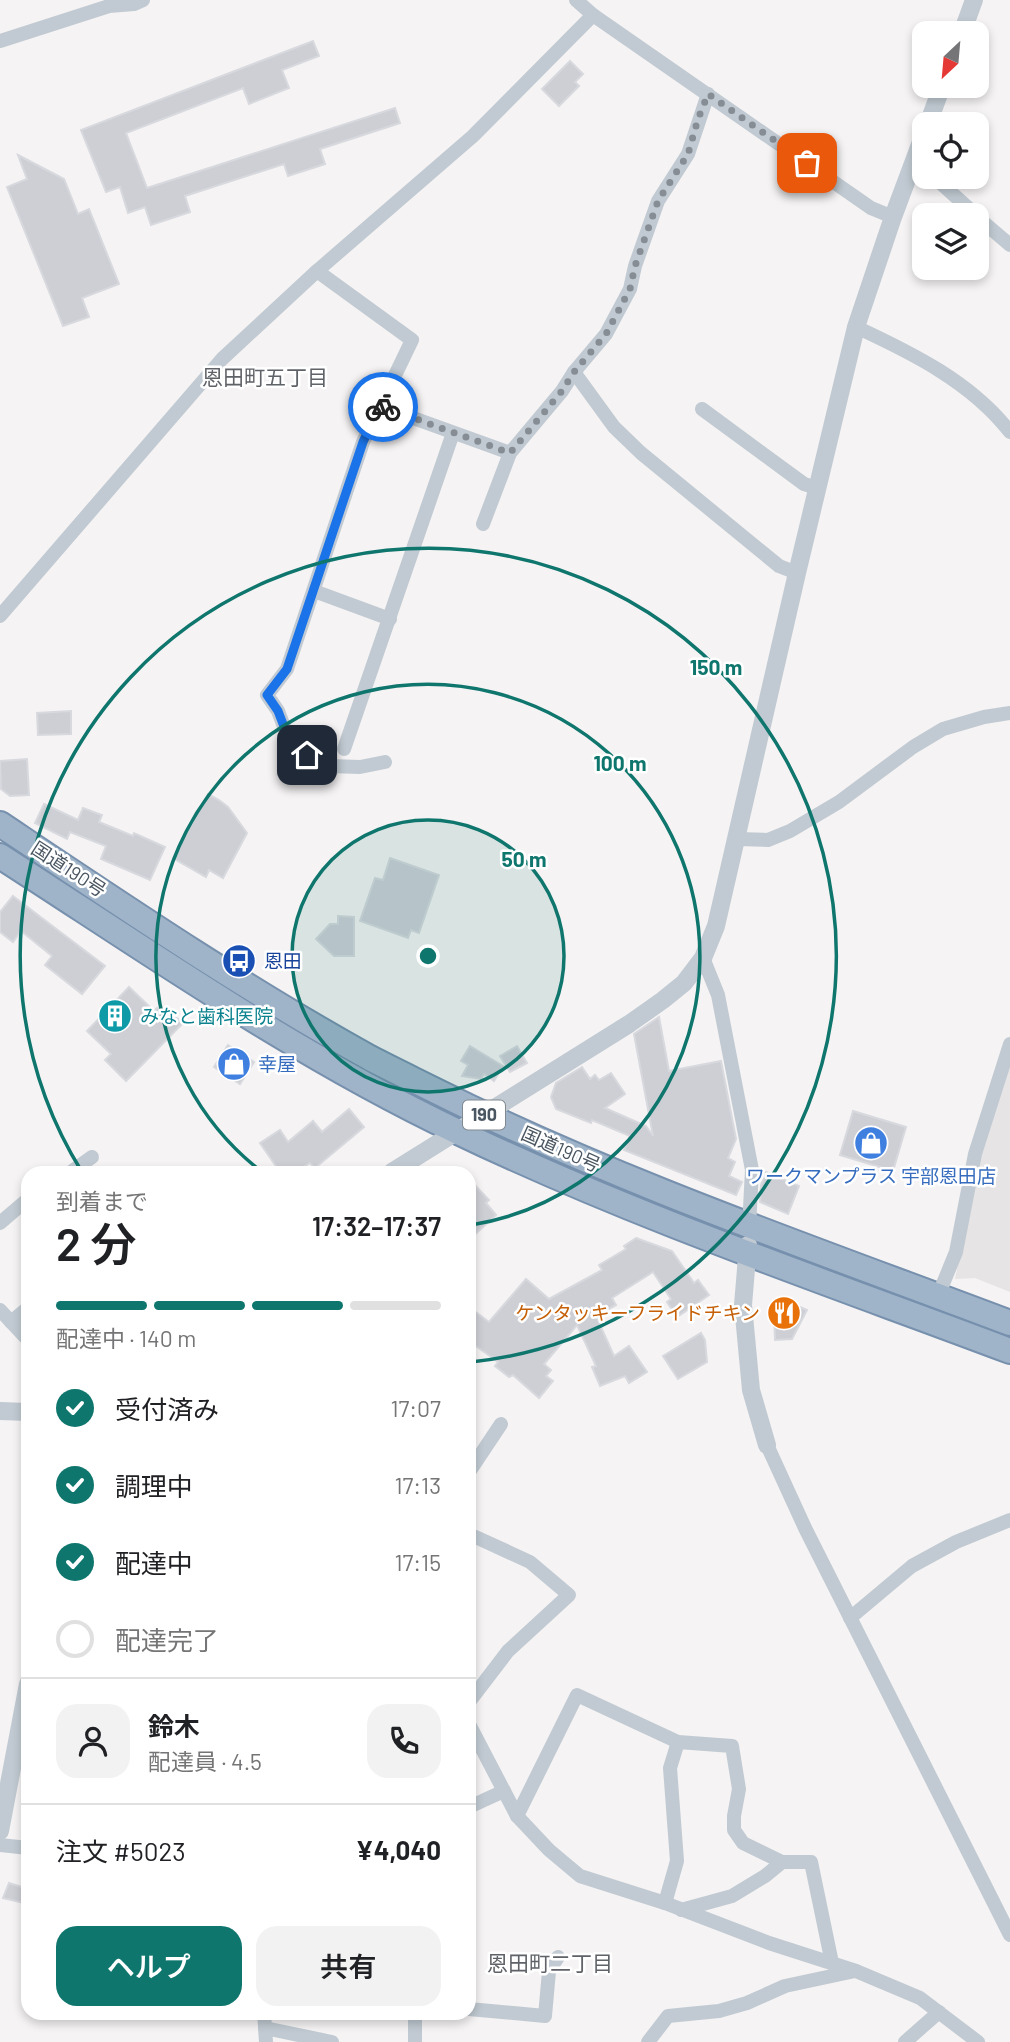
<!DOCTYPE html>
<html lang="ja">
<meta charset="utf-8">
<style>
:root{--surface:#fff;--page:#f2f2f2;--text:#202124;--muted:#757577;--line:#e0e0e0;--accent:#0f766e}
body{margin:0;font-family:Barlow,"Noto Sans JP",sans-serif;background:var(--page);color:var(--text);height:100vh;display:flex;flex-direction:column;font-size:26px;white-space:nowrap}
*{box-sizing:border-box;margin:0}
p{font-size:23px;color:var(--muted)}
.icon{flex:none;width:38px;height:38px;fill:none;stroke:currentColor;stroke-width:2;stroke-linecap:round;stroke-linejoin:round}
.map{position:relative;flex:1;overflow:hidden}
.sheet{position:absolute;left:21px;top:1166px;width:455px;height:854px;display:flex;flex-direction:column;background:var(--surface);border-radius:21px;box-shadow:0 4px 10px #0003}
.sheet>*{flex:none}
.needle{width:46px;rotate:206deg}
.controls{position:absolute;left:912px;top:21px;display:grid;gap:14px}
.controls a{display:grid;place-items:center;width:77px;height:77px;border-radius:14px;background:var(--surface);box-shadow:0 4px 10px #0003;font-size:35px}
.pin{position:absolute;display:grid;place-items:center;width:60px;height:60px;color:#fff;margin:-30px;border-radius:14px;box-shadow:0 4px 10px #0006}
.courier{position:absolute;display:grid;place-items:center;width:70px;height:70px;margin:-35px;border:5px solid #1a73e8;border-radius:50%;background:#fff;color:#222;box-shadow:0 2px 9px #0007}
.headline em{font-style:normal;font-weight:600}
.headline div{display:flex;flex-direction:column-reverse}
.headline{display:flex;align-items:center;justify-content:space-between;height:119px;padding:0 35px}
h1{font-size:46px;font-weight:600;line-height:52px}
.bar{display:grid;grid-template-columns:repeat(4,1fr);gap:10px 7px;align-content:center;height:84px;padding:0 35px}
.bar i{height:9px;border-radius:5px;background:var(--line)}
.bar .selected{background:var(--accent)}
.bar p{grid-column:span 4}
.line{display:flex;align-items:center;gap:18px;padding:0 35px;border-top:2px solid var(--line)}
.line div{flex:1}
.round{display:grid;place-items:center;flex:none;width:74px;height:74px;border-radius:21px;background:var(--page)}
ol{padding:0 35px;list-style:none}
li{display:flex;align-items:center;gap:21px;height:77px}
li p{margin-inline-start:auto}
li .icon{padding:7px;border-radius:50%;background:var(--accent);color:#fff;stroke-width:4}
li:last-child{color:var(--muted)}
li i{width:38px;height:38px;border:4px solid var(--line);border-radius:50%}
.action{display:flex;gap:14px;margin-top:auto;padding:14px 35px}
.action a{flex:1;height:80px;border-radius:21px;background:var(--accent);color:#fff;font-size:28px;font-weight:600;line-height:80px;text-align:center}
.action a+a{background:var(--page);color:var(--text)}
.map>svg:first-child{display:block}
.education{fill:#e6e4e5}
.building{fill:#cdcfd5;stroke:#d7d9de;stroke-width:2}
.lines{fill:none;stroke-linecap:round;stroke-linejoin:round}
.trunk-casing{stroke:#7690ad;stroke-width:28}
.minor{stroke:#c1cad2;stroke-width:14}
.tertiary{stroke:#c1cad2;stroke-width:18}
.trunk{stroke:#9fb4c9;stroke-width:24}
.done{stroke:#868d94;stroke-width:7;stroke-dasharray:0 12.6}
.route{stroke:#1a73e8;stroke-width:9}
.ring{fill:none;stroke:#0f766e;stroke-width:3.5}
.labels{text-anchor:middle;stroke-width:5;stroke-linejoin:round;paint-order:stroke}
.shield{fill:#fff;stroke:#808990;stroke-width:2}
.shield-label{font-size:18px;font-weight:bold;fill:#4a5661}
.street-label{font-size:19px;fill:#4a5661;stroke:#fff}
.transit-label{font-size:19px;fill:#164399;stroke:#fff;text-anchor:start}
.culture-label{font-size:19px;fill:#0d838f;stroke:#fff;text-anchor:start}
.shop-label{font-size:19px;fill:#366cbe;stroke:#fff;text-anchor:start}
.food-label{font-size:19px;fill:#c56008;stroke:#fff;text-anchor:end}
.neighbourhood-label{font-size:21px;fill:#5f6368;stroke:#fff}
.centre{fill:#0f766e;stroke:#fff;stroke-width:3.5}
.ring-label{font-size:21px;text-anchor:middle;font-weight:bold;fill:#0f766e;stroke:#fff;stroke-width:5;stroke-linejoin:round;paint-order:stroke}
</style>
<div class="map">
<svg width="1010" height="2042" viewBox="0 0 1010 2042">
<rect width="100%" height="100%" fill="#f5f3f3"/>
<path class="education" d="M 1010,1061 L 1010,1292 L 975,1278 L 955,1279 L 979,1160 Z"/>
<g class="building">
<path d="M 313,41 L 319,56 L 282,70 L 289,88 L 249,104 L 243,88 L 126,133 L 147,188 L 395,108 L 400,123 L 320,149 L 325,164 L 288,176 L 284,164 L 185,196 L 190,212 L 151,225 L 145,207 L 128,213 L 120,187 L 106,192 L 81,130 Z"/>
<path d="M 570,61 L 583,74 L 575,82 L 579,86 L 559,106 L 542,89 Z"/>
<path d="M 18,155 L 64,179 L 78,214 L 89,209 L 119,284 L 82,298 L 89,317 L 63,326 L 7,187 L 27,179 Z"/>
<path d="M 71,711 L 71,734 L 38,735 L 37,713 Z"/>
<path d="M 27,759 L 29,795 L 10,796 L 1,789 L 0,761 Z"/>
<path d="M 208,794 L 219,800 L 228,807 L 247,833 L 223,878 L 209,870 L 206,877 L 173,858 Z"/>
<path d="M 44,804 L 78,820 L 83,808 L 102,815 L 99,822 L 133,836 L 134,833 L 165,847 L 150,880 L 101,859 L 106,846 L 70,832 L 67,839 L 35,823 Z"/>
<path d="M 390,858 L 439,875 L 419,933 L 411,930 L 408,938 L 360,921 L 375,878 L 383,880 Z"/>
<path d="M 13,896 L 105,966 L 82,994 L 45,965 L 52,956 L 21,931 L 13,942 L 0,932 L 0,912 Z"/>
<path d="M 338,916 L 354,917 L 354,956 L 334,956 L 316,939 L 330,924 L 338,924 Z"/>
<path d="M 129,987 L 154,1011 L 157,1008 L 184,1022 L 126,1081 L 105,1060 L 111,1054 L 87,1031 Z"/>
<path d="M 659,1017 L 669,1071 L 721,1061 L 736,1139 L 728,1158 L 735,1162 L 729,1176 L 742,1182 L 736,1195 L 624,1150 L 630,1136 L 592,1120 L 591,1123 L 556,1109 L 551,1097 L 556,1083 L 582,1067 L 590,1079 L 595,1075 L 599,1080 L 611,1073 L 625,1094 L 605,1108 L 646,1126 L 653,1136 L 634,1034 Z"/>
<path d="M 228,1045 L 254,1062 L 240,1084 L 214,1067 Z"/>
<path d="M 470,1046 L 503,1066 L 494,1081 L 484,1074 L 481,1079 L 462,1076 L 468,1065 L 461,1061 Z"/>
<path d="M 517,1046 L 527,1063 L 510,1072 L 500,1056 Z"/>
<path d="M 349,1109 L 364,1127 L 315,1168 L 310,1163 L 295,1172 L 280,1172 L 260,1143 L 280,1130 L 288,1142 L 313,1121 L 322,1132 Z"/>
<path d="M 853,1111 L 906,1127 L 893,1171 L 840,1155 Z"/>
<path d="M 766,1172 L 799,1186 L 788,1214 L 760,1202 L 761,1185 Z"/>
<path d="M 469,1179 L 489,1200 L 486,1203 L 496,1215 L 469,1240 Z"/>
<path d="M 636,1238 L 672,1251 L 694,1283 L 698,1280 L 709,1295 L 677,1317 L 667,1302 L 671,1299 L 653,1272 L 612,1298 L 616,1305 L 596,1316 L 614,1356 L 629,1346 L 647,1372 L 629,1383 L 625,1376 L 600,1386 L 592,1367 L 596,1366 L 577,1325 L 544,1364 L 551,1370 L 546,1376 L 553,1381 L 539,1398 L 513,1375 L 509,1377 L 495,1366 L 498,1362 L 469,1341 L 469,1307 L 489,1322 L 526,1279 L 549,1299 L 602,1270 L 599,1265 L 626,1249 L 624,1246 Z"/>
<path d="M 779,1298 L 807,1310 L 792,1339 L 775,1340 L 774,1311 Z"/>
<path d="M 701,1333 L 705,1340 L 707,1362 L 678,1379 L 663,1356 Z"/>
<path d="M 9,1883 L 28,1889 L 28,1904 L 3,1898 Z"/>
</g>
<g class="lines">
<g class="trunk-casing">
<g id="trunk">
<path d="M 0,824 C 121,905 242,987 370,1058 C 391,1069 414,1080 436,1091 C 621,1183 817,1250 1010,1323"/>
<path d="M 0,856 C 149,952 296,1055 456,1131 C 635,1217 824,1281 1010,1351"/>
</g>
</g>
<g class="minor">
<path d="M 576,0 L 593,15 L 871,208 L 893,217"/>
<path d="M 0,41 L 109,6 L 134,4 L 143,0"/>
<path d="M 934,177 L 976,215"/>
<path d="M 976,216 L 1010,245"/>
<path d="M 317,271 L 412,340 L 363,442 L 287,669 L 267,695 L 278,711 L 288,737 L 307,756 L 329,766 L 360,767 L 385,762"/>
<path d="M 856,327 C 912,353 971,382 1010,432"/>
<path d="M 574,372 L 614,427 L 641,453 L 779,566 L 797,573"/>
<path d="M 380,406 L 510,453"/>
<path d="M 702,409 L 804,484 L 817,488"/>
<path d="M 483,524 L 510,453 L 562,391 L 574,372 L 606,334 L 630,289 L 635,266 L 658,201 L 688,154 L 708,94"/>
<path d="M 314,591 L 390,619"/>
<path d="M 0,616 L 222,359 L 317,271 L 473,136 L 593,15"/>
<path d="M 344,749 L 453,433"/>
<path d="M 737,839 L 768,840 L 790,831 L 839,802 L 913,747 L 943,729 L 984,717 L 1010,713"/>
<path d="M 703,958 L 718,995 L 752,1170 L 749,1227"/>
<path d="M 71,1172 L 92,1157"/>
<path d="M 0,1223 L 28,1199"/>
<path d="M 938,1296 L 956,1252 L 975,1154 L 1010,1044"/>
<path d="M 0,1310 L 28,1340"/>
<path d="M 11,1322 L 28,1308"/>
<path d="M 767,1445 L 805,1528 L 1010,1935"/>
<path d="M 469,1472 L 501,1424"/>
<path d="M 469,1534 L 530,1562 L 569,1595 L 508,1651 L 469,1702"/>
<path d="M 850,1618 L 912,1566 L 956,1542 L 1010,1520"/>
<path d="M 469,1724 L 517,1816 L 549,1850 L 580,1876 L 665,1903 L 769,1943 L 856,1971 L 920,1998 L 978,2042"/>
<path d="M 469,1807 L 504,1791"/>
<path d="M 517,1816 L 577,1695 L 678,1742 L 732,1746 L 739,1789 L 734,1816 L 734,1830 L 743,1843 L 782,1862 L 811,1862 L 832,1963"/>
<path d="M 0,1845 L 28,1848"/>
<path d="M 665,1903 L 677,1861 L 670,1768 L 678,1742"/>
<path d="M 681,1910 L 732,1896 L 765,1876 L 782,1862"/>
<path d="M 469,2009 L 545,2016 L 549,1971 L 558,1957"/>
<path d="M 264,2012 L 266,2042"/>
<path d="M 415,2012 L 415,2042"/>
<path d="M 265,2028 L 332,2042"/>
<path d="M 648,2042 L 668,2016 L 719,2011 L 747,2003 L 785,1986 L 855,1971"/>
<path d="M 905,2042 L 939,2012"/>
</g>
<g class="tertiary">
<path d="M 962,33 L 974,0"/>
<path d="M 928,124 L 942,86"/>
<path d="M 392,1172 L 629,1024 L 663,1000 L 684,983 L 703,958 L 716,926 L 797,573 L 856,327 L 893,217 L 924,134"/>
<path d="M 748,1245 L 743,1305 L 751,1390 L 767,1445"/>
<path d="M 0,1411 L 28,1412"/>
<path d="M 0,1831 L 28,1684"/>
</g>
<use href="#trunk" class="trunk"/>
</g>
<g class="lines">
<path class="done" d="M 383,407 L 510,453 L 562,391 L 574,372 L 606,334 L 630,289 L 635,266 L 658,201 L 688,154 L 698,119 L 708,94 L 807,163"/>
<path class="route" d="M 307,755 L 288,737 L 278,711 L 267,695 L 287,669 L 363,442 L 380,406 L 383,407"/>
</g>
<circle cx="428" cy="956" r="136" fill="#0f766e" fill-opacity=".12"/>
<g class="ring">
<circle cx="428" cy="956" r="136"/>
<path d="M262 1172A272 272 0 1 1 471 1225"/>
<path d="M82 1172A408 408 0 1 1 471 1362"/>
</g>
<defs>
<g id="bus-disc" transform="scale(1.75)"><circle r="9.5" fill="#1a4fb4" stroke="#fff"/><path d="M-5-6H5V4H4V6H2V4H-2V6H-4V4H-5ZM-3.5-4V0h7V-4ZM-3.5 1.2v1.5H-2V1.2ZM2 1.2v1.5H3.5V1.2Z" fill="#fff"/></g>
<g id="building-disc" transform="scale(1.75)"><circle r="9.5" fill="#0f9aa8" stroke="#fff"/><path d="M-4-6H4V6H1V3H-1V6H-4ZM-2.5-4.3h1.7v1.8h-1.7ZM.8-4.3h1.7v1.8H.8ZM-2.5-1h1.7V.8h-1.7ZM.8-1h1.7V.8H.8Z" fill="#fff"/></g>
<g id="shop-disc" transform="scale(1.75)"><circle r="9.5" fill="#3f7fe0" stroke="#fff"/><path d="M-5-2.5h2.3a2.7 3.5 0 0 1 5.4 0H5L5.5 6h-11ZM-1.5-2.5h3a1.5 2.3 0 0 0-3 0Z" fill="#fff"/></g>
<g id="restaurant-disc" transform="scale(1.75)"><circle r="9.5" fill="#e8710a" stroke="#fff"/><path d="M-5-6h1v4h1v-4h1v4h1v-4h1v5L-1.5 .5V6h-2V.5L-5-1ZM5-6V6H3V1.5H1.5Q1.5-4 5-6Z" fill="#fff"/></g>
</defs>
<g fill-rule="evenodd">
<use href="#bus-disc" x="239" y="961"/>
<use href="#building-disc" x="115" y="1016"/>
<use href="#shop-disc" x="234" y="1064"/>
<use href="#shop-disc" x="871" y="1143"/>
<use href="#restaurant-disc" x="784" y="1313"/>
</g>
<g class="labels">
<rect class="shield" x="463" y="1100.5" width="42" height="29" rx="5"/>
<g class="shield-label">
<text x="484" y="1121">190</text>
</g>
<g class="street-label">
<text transform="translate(69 869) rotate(33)" y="7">国道190号</text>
<text transform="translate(561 1149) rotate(24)" y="7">国道190号</text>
</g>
<g class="transit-label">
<text x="264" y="968">恩田</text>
</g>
<g class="culture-label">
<text x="140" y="1023">みなと歯科医院</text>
</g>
<g class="shop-label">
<text x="258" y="1071">幸屋</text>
<text x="871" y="1183" text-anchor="middle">ワークマンプラス 宇部恩田店</text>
</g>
<g class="food-label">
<text x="760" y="1320">ケンタッキーフライドチキン</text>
</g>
<g class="neighbourhood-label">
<text x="265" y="385">恩田町五丁目</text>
<text x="550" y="1971">恩田町二丁目</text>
</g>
</g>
<circle cx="428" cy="956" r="10" class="centre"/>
<g class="ring-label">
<text x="716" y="675">150 m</text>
<text x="620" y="771">100 m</text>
<text x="524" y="867">50 m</text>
</g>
</svg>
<div class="controls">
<a><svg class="needle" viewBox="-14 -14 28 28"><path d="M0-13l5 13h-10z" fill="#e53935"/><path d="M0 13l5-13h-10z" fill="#757577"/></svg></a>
<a><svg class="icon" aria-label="locate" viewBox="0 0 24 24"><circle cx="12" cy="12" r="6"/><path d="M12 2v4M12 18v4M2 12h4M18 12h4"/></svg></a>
<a><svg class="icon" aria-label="layers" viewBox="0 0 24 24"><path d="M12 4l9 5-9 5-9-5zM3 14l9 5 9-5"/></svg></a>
</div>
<div class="pin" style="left:807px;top:163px;background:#ea580c"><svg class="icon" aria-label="bag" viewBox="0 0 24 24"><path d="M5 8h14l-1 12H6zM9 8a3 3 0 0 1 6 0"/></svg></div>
<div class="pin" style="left:307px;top:755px;background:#1f2937"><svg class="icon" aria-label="home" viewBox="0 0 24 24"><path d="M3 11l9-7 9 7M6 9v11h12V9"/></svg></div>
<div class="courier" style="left:383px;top:407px"><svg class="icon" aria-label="bike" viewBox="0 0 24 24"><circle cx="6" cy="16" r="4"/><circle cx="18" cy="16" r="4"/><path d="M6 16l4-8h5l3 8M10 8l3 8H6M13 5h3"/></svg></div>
<section class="sheet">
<div class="headline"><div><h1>2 分</h1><p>到着まで</p></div><em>17:32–17:37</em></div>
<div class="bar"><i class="selected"></i><i class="selected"></i><i class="selected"></i><i></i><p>配達中 · 140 m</p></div>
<ol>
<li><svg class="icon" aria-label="check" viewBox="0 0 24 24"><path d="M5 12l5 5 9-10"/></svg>受付済み<p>17:07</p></li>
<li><svg class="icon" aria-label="check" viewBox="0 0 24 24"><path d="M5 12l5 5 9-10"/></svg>調理中<p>17:13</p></li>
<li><svg class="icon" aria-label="check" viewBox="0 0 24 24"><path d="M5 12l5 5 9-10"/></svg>配達中<p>17:15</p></li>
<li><i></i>配達完了</li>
</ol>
<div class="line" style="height:126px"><a class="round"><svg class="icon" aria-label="person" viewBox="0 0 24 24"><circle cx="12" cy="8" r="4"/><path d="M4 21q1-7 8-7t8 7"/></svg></a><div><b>鈴木</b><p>配達員 · 4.5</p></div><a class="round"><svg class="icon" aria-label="phone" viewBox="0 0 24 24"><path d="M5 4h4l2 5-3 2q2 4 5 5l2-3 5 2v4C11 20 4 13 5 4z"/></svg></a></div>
<div class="line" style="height:91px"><div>注文 #5023</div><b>¥4,040</b></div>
<div class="action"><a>ヘルプ</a><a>共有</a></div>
</section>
</div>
